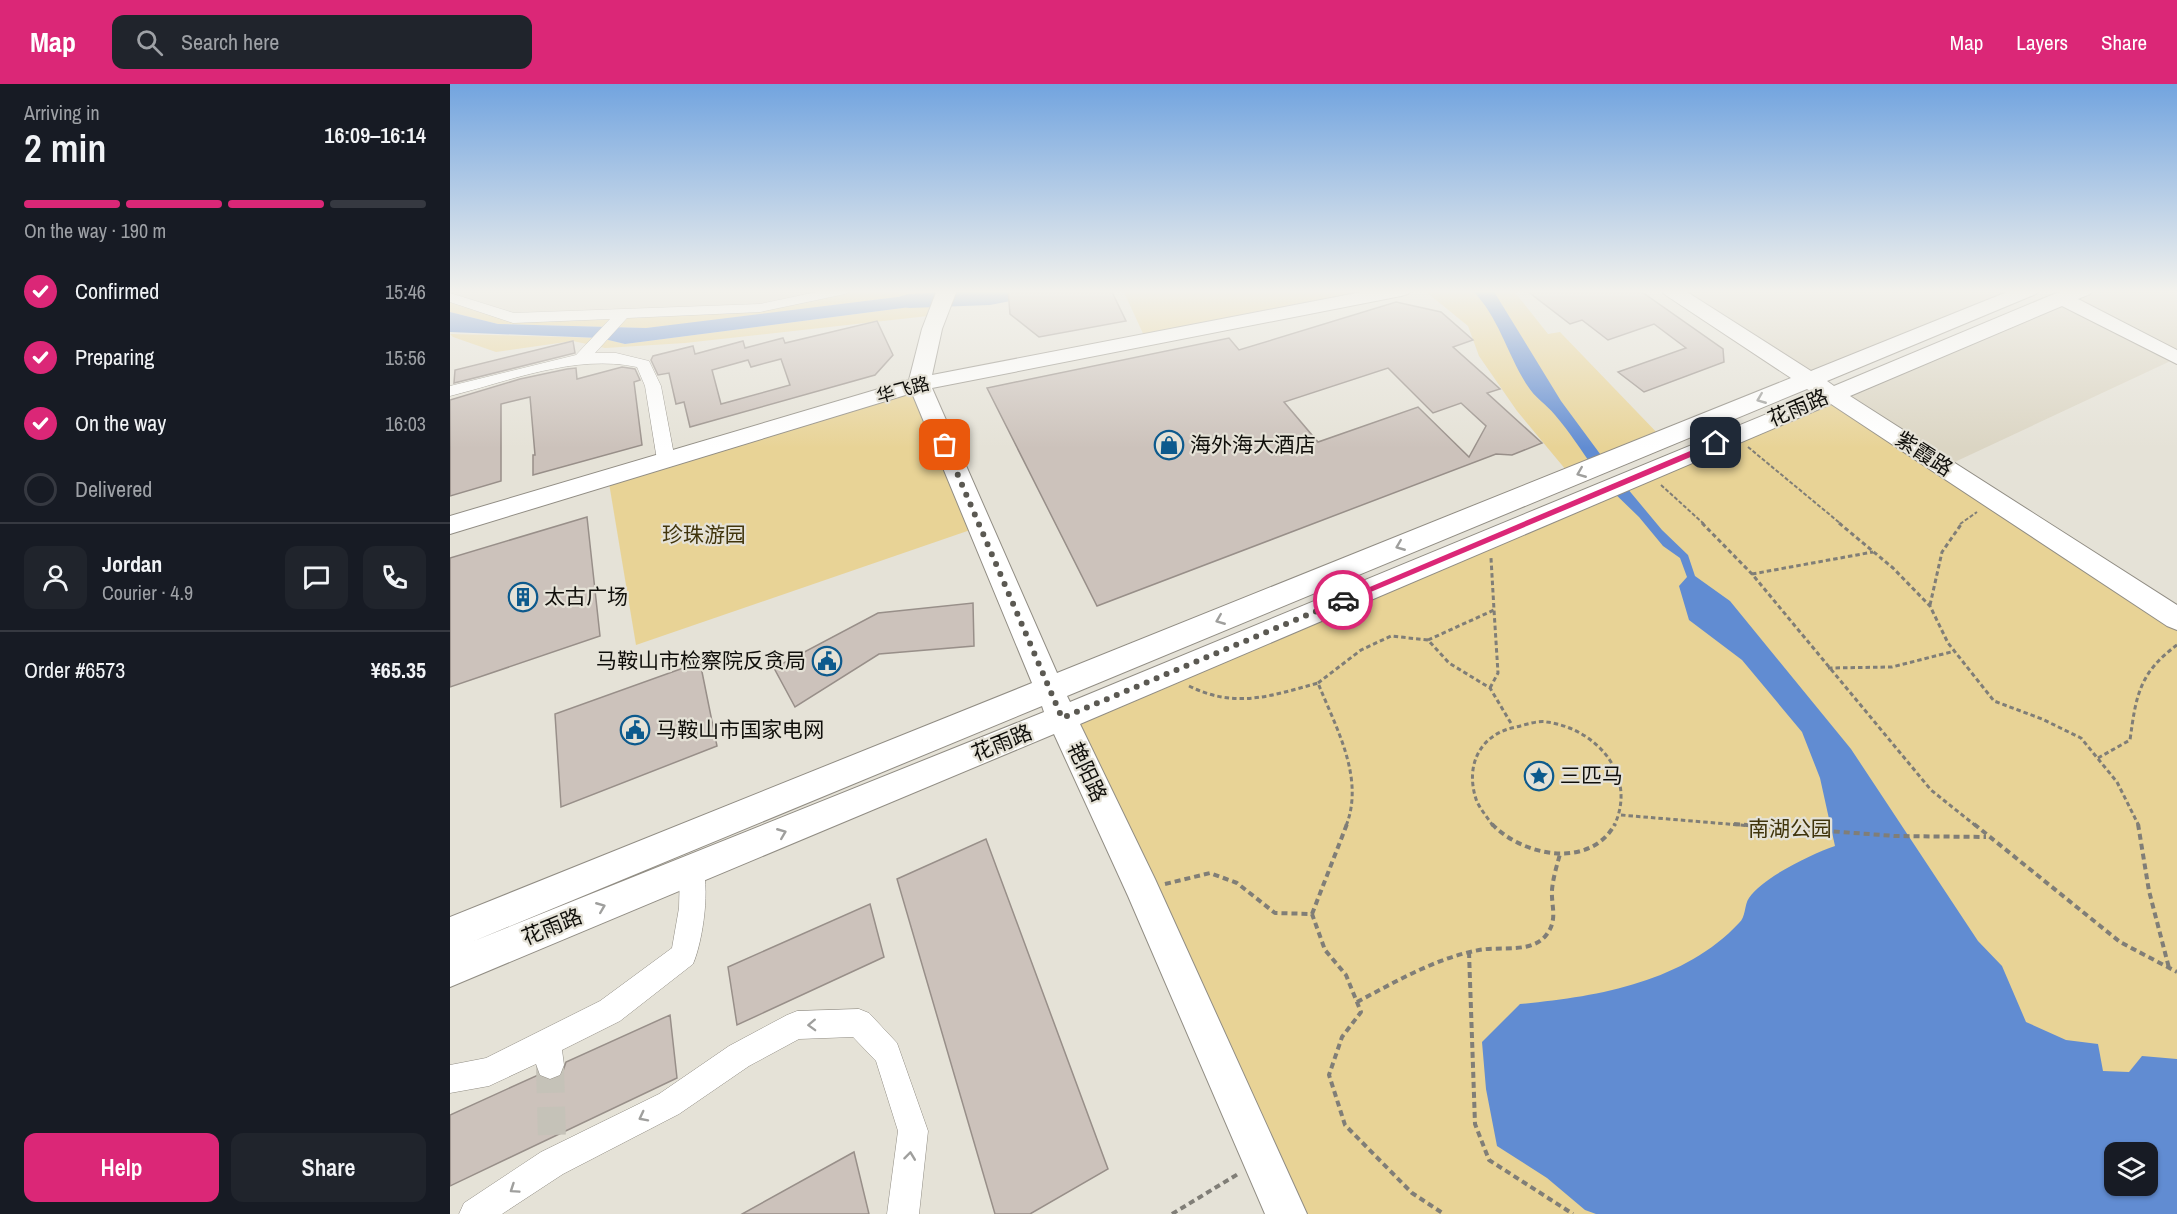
<!DOCTYPE html>
<meta charset="utf-8">
<style>
:root{--surface:#171b24;--page:#20242c;--text:#f1f3f6;--muted:#9ea1a6;--line:#363941;--accent:#db2777}
body{margin:0;font-family:"Archivo Narrow","Noto Sans SC",sans-serif;background:var(--page);color:var(--text);height:100vh;display:flex;flex-direction:column;font-size:22px;white-space:nowrap}
*{box-sizing:border-box;margin:0}
p{font-size:20px;color:var(--muted)}
.icon{flex:none;width:33px;height:33px;fill:none;stroke:currentColor;stroke-width:2;stroke-linecap:round;stroke-linejoin:round}
.map{position:relative;flex:1;overflow:hidden}
.details{display:flex;flex-direction:column;background:var(--surface);width:450px}
.details>*{flex:none}
.fabs{position:absolute;left:1654px;top:1058px;display:grid;gap:12px}
.fabs a{display:grid;place-items:center;width:54px;height:54px;border-radius:12px;background:var(--surface);box-shadow:0 2px 4px #0004;font-size:30px}
.pin{position:absolute;display:grid;place-items:center;width:51px;height:51px;color:#fff;margin:-26px;border-radius:12px;box-shadow:0 3px 9px #0006}
.courier{position:absolute;display:grid;place-items:center;width:60px;height:60px;margin:-30px;border:4px solid #db2777;border-radius:50%;background:#fff;color:#222;box-shadow:0 2px 8px #0007}
.overview em{font-style:normal;font-weight:600}
.overview div{display:flex;flex-direction:column-reverse}
.overview{display:flex;align-items:center;justify-content:space-between;height:102px;padding:0 24px}
h1{font-size:39px;font-weight:600;line-height:45px}
.bar{display:grid;grid-template-columns:repeat(4,1fr);gap:9px 6px;align-content:center;height:72px;padding:0 24px}
.bar i{height:8px;border-radius:4px;background:var(--line)}
.bar .active{background:var(--accent)}
.bar p{grid-column:span 4}
.line{display:flex;align-items:center;gap:15px;padding:0 24px;border-top:2px solid var(--line)}
.line div{flex:1}
.round{display:grid;place-items:center;flex:none;width:63px;height:63px;border-radius:12px;background:var(--page)}
ol{padding:0 24px;list-style:none}
li{display:flex;align-items:center;gap:18px;height:66px}
li p{margin-inline-start:auto}
li .icon{padding:6px;border-radius:50%;background:var(--accent);color:#fff;stroke-width:4}
li:last-child{color:var(--muted)}
li i{width:33px;height:33px;border:3px solid var(--line);border-radius:50%}
.primary-button{display:flex;gap:12px;margin-top:auto;padding:12px 24px}
.primary-button a{flex:1;height:69px;border-radius:12px;background:var(--accent);color:#fff;font-size:24px;font-weight:600;line-height:69px;text-align:center}
.primary-button a+a{background:var(--page);color:var(--text)}
header{display:flex;align-items:center;gap:36px;box-sizing:border-box;height:84px;padding:0 30px;background:var(--accent);color:#fff}
header strong{font-size:28px}
nav{display:flex;gap:33px;margin-inline-start:auto;font-size:21px}
.search{width:420px;height:54px;background:var(--page);display:flex;align-items:center;gap:15px;box-sizing:border-box;padding:0 21px;border-radius:12px;color:var(--muted);font-size:22px}
main{display:flex;flex:1;min-height:0}
.map>svg:first-child{display:block}
.built{fill:#dbd5c3}
.green{fill:#e8d396;fill-rule:evenodd}
.water{fill:#618cd2;fill-rule:evenodd}
.lines{fill:none;stroke-linecap:round;stroke-linejoin:round}
.river{fill:#618cd2;fill-rule:evenodd}
.building{fill:#ccc2bb;stroke:#988f89;stroke-width:1.5;fill-rule:evenodd}
.street-tunnel{stroke:#c5c2b8;stroke-width:28;stroke-dasharray:28 14;stroke-linecap:butt}
.street-casing{stroke:#918d84;stroke-width:1}
.secondary-casing{stroke:#918d84;stroke-width:2}
.path-far2{stroke:#807e77;stroke-width:2;stroke-dasharray:4 2;stroke-linecap:butt}
.path-far1{stroke:#807e77;stroke-width:3;stroke-dasharray:4.5 3;stroke-linecap:butt}
.path{stroke:#807e77;stroke-width:4;stroke-dasharray:6 4;stroke-linecap:butt}
.street{fill:#fff;fill-rule:evenodd}
.secondary{fill:#fff;fill-rule:evenodd}
.oneway{stroke:#9f9f9d}
.route{fill:#db2777}
.done{stroke:#5b5952;stroke-width:6;stroke-dasharray:0 10.8}
.labels{text-anchor:middle;stroke-width:4.5;stroke-linejoin:round;paint-order:stroke}
.far-street-label{font-size:18px;fill:#100f0b;stroke:#e5e2d7}
.street-label{font-size:21px;fill:#100f0b;stroke:#e5e2d7}
.poi-label{font-size:21px;fill:#100f0b;stroke:#e5e2d7;text-anchor:start}
.park-label{font-size:21px;fill:#40340b;stroke:#e5e2d7}
</style>
<header>
<strong>Map</strong>
<div class="search"><svg class="icon" aria-label="search" viewBox="0 0 24 24"><circle cx="10" cy="10" r="6"/><path d="M15 15l6 6"/></svg>Search here</div>
<nav><a>Map</a><a>Layers</a><a>Share</a></nav>
</header>
<main>
<section class="details">
<div class="overview"><div><h1>2 min</h1><p>Arriving in</p></div><em>16:09–16:14</em></div>
<div class="bar"><i class="active"></i><i class="active"></i><i class="active"></i><i></i><p>On the way · 190 m</p></div>
<ol>
<li><svg class="icon" aria-label="check" viewBox="0 0 24 24"><path d="M5 12l5 5 9-10"/></svg>Confirmed<p>15:46</p></li>
<li><svg class="icon" aria-label="check" viewBox="0 0 24 24"><path d="M5 12l5 5 9-10"/></svg>Preparing<p>15:56</p></li>
<li><svg class="icon" aria-label="check" viewBox="0 0 24 24"><path d="M5 12l5 5 9-10"/></svg>On the way<p>16:03</p></li>
<li><i></i>Delivered</li>
</ol>
<div class="line" style="height:108px"><a class="round"><svg class="icon" aria-label="person" viewBox="0 0 24 24"><circle cx="12" cy="8" r="4"/><path d="M4 21q1-7 8-7t8 7"/></svg></a><div><b>Jordan</b><p>Courier · 4.9</p></div><a class="round"><svg class="icon" aria-label="chat" viewBox="0 0 24 24"><path d="M4 5h16v11H9l-5 4z"/></svg></a><a class="round"><svg class="icon" aria-label="phone" viewBox="0 0 24 24"><path d="M5 4h4l2 5-3 2q2 4 5 5l2-3 5 2v4C11 20 4 13 5 4z"/></svg></a></div>
<div class="line" style="height:78px"><div>Order #6573</div><b>¥65.35</b></div>
<div class="primary-button"><a>Help</a><a>Share</a></div>
</section>
<div class="map">
<svg width="1727" height="1130" viewBox="0 0 1727 1130">
<rect width="100%" height="100%" fill="#e5e2d7"/>
<g class="built">
<path d="M 0,206 L 360,206 L 364,213 L 310,224 L 62,234 L 0,213 Z"/>
<path d="M 1221,206 L 1578,206 L 1360,295 Z"/>
<path d="M 1633,206 L 1727,206 L 1727,274 L 1494,383 L 1383,310 Z"/>
</g>
<g class="green">
<path d="M 395,206 L 497,206 L 291,234 L 196,244 L 48,240 L 0,228 L 0,213 L 63,234 L 310,224 Z"/>
<path d="M 673,206 L 957,206 L 696,256 Z"/>
<path d="M 979,206 L 1063,206 L 1098,250 L 1110,248 L 1213,355 L 1121,392 L 1067,327 L 1029,272 L 1018,242 L 975,207 Z"/>
<path d="M 491,219 L 487,231 L 235,259 L 155,264 L 123,257 L 46,268 L 3,253 L 0,250 L 150,254 L 175,260 Z"/>
<path d="M 469,300 L 529,443 L 186,561 L 158,393 Z"/>
<path d="M 1383,310 L 1727,535 L 1727,1130 L 831,1130 L 612,634 ZM 1665,1068 L 1698,1068 L 1698,1101 L 1665,1101 Z"/>
</g>
<g class="water">
<path d="M 1022,206 L 1043,206 L 1111,317 L 1156,378 L 1143,383 C 1131,366 1119,347 1105,331 C 1096,320 1085,314 1077,301 C 1057,270 1049,233 1022,206 Z"/>
<path d="M 496,207 L 491,219 L 175,260 L 150,254 L 0,248 L 0,228 L 48,240 L 196,244 Z"/>
<path d="M 1172,398 L 1212,446 L 1238,471 L 1245,492 L 1280,517 L 1401,665 L 1528,857 L 1552,882 L 1576,938 L 1616,956 L 1648,960 L 1653,987 L 1679,988 L 1692,972 L 1727,975 L 1727,1130 L 1146,1130 L 1135,1126 L 1097,1094 L 1047,1062 L 1036,1005 L 1032,958 L 1070,920 C 1147,913 1234,898 1289,839 C 1296,833 1294,821 1299,814 C 1313,793 1362,770 1385,762 L 1370,694 L 1352,648 L 1292,576 L 1239,536 L 1229,502 L 1237,493 L 1230,474 L 1213,462 L 1189,433 L 1159,404 ZM 1665,1068 L 1698,1068 L 1698,1101 L 1665,1101 Z"/>
</g>
<g class="lines">
<path class="river" d="M 548,206 L 594,206 L 591,211 L 540,221 L 459,224 L 451,222 L 447,217 L 451,212 L 459,210 Z"/>
</g>
<g class="building">
<path d="M 558,206 L 661,206 L 676,237 L 589,253 L 560,230 Z"/>
<path d="M 1076,206 L 1189,206 L 1273,265 L 1274,278 L 1194,308 L 1168,288 L 1236,264 L 1204,240 L 1158,256 L 1132,236 L 1120,240 Z"/>
<path d="M 946,218 L 991,228 L 1023,256 L 1003,263 L 1050,305 L 1037,309 L 1092,359 L 1062,371 L 1046,370 L 647,522 L 537,304 L 779,254 L 789,266 ZM 938,284 L 983,329 L 1011,319 L 1036,342 L 1019,373 L 968,323 L 868,358 L 834,318 Z"/>
<path d="M 427,237 L 443,271 L 425,291 L 240,343 L 234,318 L 226,320 L 219,289 L 208,291 L 201,276 L 203,272 L 243,262 L 245,270 L 293,257 L 295,264 L 333,254 L 335,259 ZM 331,275 L 340,301 L 271,320 L 262,286 L 298,276 L 301,283 Z"/>
<path d="M 123,257 L 125,269 L 4,299 L 5,286 Z"/>
<path d="M 172,283 L 185,285 L 190,296 L 184,298 L 192,361 L 83,391 L 83,371 L 85,371 L 80,313 L 51,320 L 51,397 L 0,412 L 0,316 L 70,295 L 117,285 L 126,284 L 127,295 Z"/>
<path d="M 137,433 L 150,552 L 0,603 L 0,474 Z"/>
<path d="M 523,519 L 524,562 L 429,570 L 345,623 L 324,584 L 428,529 Z"/>
<path d="M 250,578 L 267,662 L 111,723 L 105,630 Z"/>
<path d="M 536,755 L 658,1085 L 580,1130 L 545,1130 L 447,795 Z"/>
<path d="M 420,820 L 434,873 L 287,941 L 278,883 Z"/>
<path d="M 220,931 L 227,994 L 0,1102 L 0,1031 L 88,991 L 99,997 L 111,993 L 116,978 Z"/>
<path d="M 404,1068 L 419,1130 L 292,1130 Z"/>
</g>
<g class="lines">
<path class="street-tunnel" d="M 100,981 L 102,1057"/>
<g class="street-casing">
<g id="street">
<path d="M 376,206 L 402,206 L 395,210 L 310,228 L 177,234 L 145,269 L 166,269 L 199,277 L 211,302 L 225,376 L 222,380 L 216,382 L 207,376 L 195,302 L 187,283 C 125,270 60,297 0,312 L 0,302 L 126,271 L 160,235 L 63,239 L 0,218 L 0,209 L 64,229 L 310,220 Z"/>
<path d="M 242,774 L 251,778 C 261,801 253,857 243,880 L 170,937 L 112,966 L 114,981 L 110,991 L 100,995 L 90,991 L 86,980 L 39,1002 L 0,1009 L 0,981 L 36,974 L 150,917 L 222,864 L 229,824 L 230,786 L 233,778 Z"/>
<path d="M 409,925 L 419,929 L 447,959 L 478,1047 L 469,1130 L 437,1130 L 448,1047 L 426,977 L 403,953 L 349,955 L 299,982 L 229,1030 L 113,1090 L 52,1130 L 9,1130 L 14,1119 L 91,1068 L 209,1010 L 279,962 L 337,931 L 347,927 Z"/>
</g>
</g>
<g class="secondary-casing">
<path id="secondary" d="M 487,206 L 507,206 L 492,245 L 482,291 L 922,206 L 961,206 L 958,210 L 951,212 L 482,304 L 607,589 L 1341,294 L 1214,210 L 1211,206 L 1234,206 L 1361,287 L 1562,206 L 1589,206 L 1586,210 L 1377,297 L 1384,302 L 1604,210 L 1617,206 L 1643,206 L 1640,210 L 1628,215 L 1727,266 L 1727,280 L 1612,222 L 1400,312 L 1727,521 L 1727,546 L 1717,542 L 1381,320 L 630,640 L 705,795 L 857,1130 L 815,1130 L 678,812 L 604,650 L 0,903 L 0,833 L 582,599 L 462,309 L 0,450 L 0,432 L 459,296 L 472,245 ZM 1357,305 L 1365,310 L 620,618 L 617,612 ZM 592,622 L 594,628 L 24,857 Z"/>
</g>
<g class="path-far2">
<path d="M 1298,363 L 1391,440"/>
<path d="M 1211,401 L 1254,440"/>
<path d="M 1510,440 L 1527,428"/>
</g>
<g class="path-far1">
<path d="M 1252,439 L 1302,490 L 1481,706 L 1526,742"/>
<path d="M 1389,439 L 1443,484 L 1480,522 L 1498,559 L 1544,617 L 1592,635 L 1631,654 L 1667,698 L 1689,742"/>
<path d="M 1302,490 L 1423,468"/>
<path d="M 1480,521 L 1492,468 L 1512,439"/>
<path d="M 978,556 L 1044,526 L 1041,474"/>
<path d="M 1378,584 L 1442,583 L 1505,567"/>
<path d="M 868,599 L 911,566 L 941,552 L 978,556 L 999,579 L 1040,604 L 1062,641"/>
<path d="M 739,602 C 785,625 821,612 868,599 C 886,644 915,694 896,742"/>
<path d="M 1040,604 L 1048,589 L 1044,526"/>
<path d="M 1648,674 L 1680,656 C 1686,612 1689,589 1727,561"/>
<path d="M 1171,731 L 1301,742"/>
<path d="M 1043,742 C 1038,734 1029,724 1026,715 C 1015,681 1030,650 1066,643 C 1075,641 1088,636 1097,638 C 1147,645 1188,692 1164,742"/>
</g>
<g class="path">
<path d="M 1042,740 C 1072,772 1140,786 1165,740"/>
<path d="M 1284,740 L 1445,752 L 1536,753"/>
<path d="M 1524,740 L 1670,858 L 1727,888"/>
<path d="M 1688,740 L 1699,807 L 1719,884"/>
<path d="M 715,800 L 760,789 L 787,799 L 825,829 L 862,830 L 875,866 L 896,891 L 911,928 L 892,953 L 879,991 L 895,1041 L 962,1109 L 994,1130"/>
<path d="M 862,830 L 897,740"/>
<path d="M 1019,868 L 1025,1040 L 1039,1076 L 1123,1130"/>
<path d="M 907,918 C 945,898 986,874 1029,866 C 1051,862 1083,870 1097,850 C 1108,835 1101,822 1102,806 C 1103,794 1107,781 1110,770"/>
<path d="M 722,1130 L 788,1090"/>
</g>
<use href="#street" class="street"/>
<use href="#secondary" class="secondary"/>
</g>
<defs><path id="oneway-chevron" d="M-2-3.5L2.5 0L-2 3.5" fill="none" stroke-width="1.6" stroke-linecap="round" stroke-linejoin="round" transform="scale(1.5)"/></defs>
<g class="oneway">
<use href="#oneway-chevron" transform="translate(1311 315) rotate(158)"/>
<use href="#oneway-chevron" transform="translate(1131 389) rotate(158)"/>
<use href="#oneway-chevron" transform="translate(950 462) rotate(158)"/>
<use href="#oneway-chevron" transform="translate(770 536) rotate(158)"/>
<use href="#oneway-chevron" transform="translate(332 749) rotate(-22)"/>
<use href="#oneway-chevron" transform="translate(151 823) rotate(-22)"/>
<use href="#oneway-chevron" transform="translate(362 941) rotate(178)"/>
<use href="#oneway-chevron" transform="translate(193 1033) rotate(153)"/>
<use href="#oneway-chevron" transform="translate(460 1072) rotate(-83)"/>
<use href="#oneway-chevron" transform="translate(64 1105) rotate(146)"/>
</g>
<linearGradient id="sky" x2="0" y2="1"><stop stop-color="#72a4df"/><stop offset="0.57" stop-color="#f3f2ed"/><stop offset="1" stop-color="#f3f2ed" stop-opacity="0"/></linearGradient>
<rect width="1727" height="364" fill="url(#sky)"/>
<path class="route" d="M 1266,356 L 1269,361 L 897,518 L 889,516 Z"/>
<g class="lines">
<path class="done" d="M 495,361 L 612,634 L 893,516"/>
</g>
<defs>
<g id="shop-ring" transform="scale(1.5)"><circle r="9.5" fill="#e5e2d7" stroke="#0d5a8d" stroke-width="1.5"/><path d="M-5-2.5h2.3a2.7 3.5 0 0 1 5.4 0H5L5.5 6h-11ZM-1.5-2.5h3a1.5 2.3 0 0 0-3 0Z" fill="#0d5a8d"/></g>
<g id="building-ring" transform="scale(1.5)"><circle r="9.5" fill="#e5e2d7" stroke="#0d5a8d" stroke-width="1.5"/><path d="M-4-6H4V6H1V3H-1V6H-4ZM-2.5-4.3h1.7v1.8h-1.7ZM.8-4.3h1.7v1.8H.8ZM-2.5-1h1.7V.8h-1.7ZM.8-1h1.7V.8H.8Z" fill="#0d5a8d"/></g>
<g id="civic-ring" transform="scale(1.5)"><circle r="9.5" fill="#e5e2d7" stroke="#0d5a8d" stroke-width="1.5"/><path d="M-.6-6.5H3V-4.5H.6V-3L4-1V1h2V6H-6V1h2V-1L-.6-3ZM-1.2 2.5V6h2.4V2.5Z" fill="#0d5a8d"/></g>
<g id="sight-ring" transform="scale(1.5)"><circle r="9.5" fill="#e5e2d7" stroke="#0d5a8d" stroke-width="1.5"/><path d="M0-6L1.8-2.2L6-1.7L2.9 1.2L3.7 5.4L0 3.3L-3.7 5.4L-2.9 1.2L-6-1.7L-1.8-2.2Z" fill="#0d5a8d"/></g>
</defs>
<g fill-rule="evenodd">
<use href="#shop-ring" x="719" y="361"/>
<use href="#building-ring" x="73" y="513"/>
<use href="#civic-ring" x="377" y="577"/>
<use href="#civic-ring" x="185" y="646"/>
<use href="#sight-ring" x="1089" y="692"/>
</g>
<g class="labels">
<g class="far-street-label">
<text transform="translate(453 306) rotate(-15)" y="6">华飞路</text>
</g>
<g class="street-label">
<text transform="translate(1348 324) rotate(-23)" y="7">花雨路</text>
<text transform="translate(1474 370) rotate(33)" y="7">紫霞路</text>
<text transform="translate(552 659) rotate(-22)" y="7">花雨路</text>
<text transform="translate(637 688) rotate(65)" y="7">艳阳路</text>
<text transform="translate(102 843) rotate(-22)" y="7">花雨路</text>
</g>
<g class="poi-label">
<text x="740" y="368">海外海大酒店</text>
<text x="94" y="520">太古广场</text>
<text x="356" y="584" text-anchor="end">马鞍山市检察院反贪局</text>
<text x="206" y="653">马鞍山市国家电网</text>
<text x="1110" y="699">三匹马</text>
</g>
<g class="park-label">
<text x="254" y="458">珍珠游园</text>
<text x="1340" y="752">南湖公园</text>
</g>
</g>
</svg>
<div class="fabs">
<a><svg class="icon" aria-label="layers" viewBox="0 0 24 24"><path d="M12 4l9 5-9 5-9-5zM3 14l9 5 9-5"/></svg></a>
</div>
<div class="pin" style="left:495px;top:361px;background:#ea580c"><svg class="icon" aria-label="bag" viewBox="0 0 24 24"><path d="M5 8h14l-1 12H6zM9 8a3 3 0 0 1 6 0"/></svg></div>
<div class="pin" style="left:1266px;top:359px;background:#1f2937"><svg class="icon" aria-label="home" viewBox="0 0 24 24"><path d="M3 11l9-7 9 7M6 9v11h12V9"/></svg></div>
<div class="courier" style="left:893px;top:516px"><svg class="icon" aria-label="car" viewBox="0 0 24 24"><path d="M5 17H2v-5l4-1 3-4h7l3 4 3 1v5h-3M9 17h6M6 11h13"/><circle cx="7" cy="17" r="2"/><circle cx="17" cy="17" r="2"/></svg></div>
</div>
</main>
